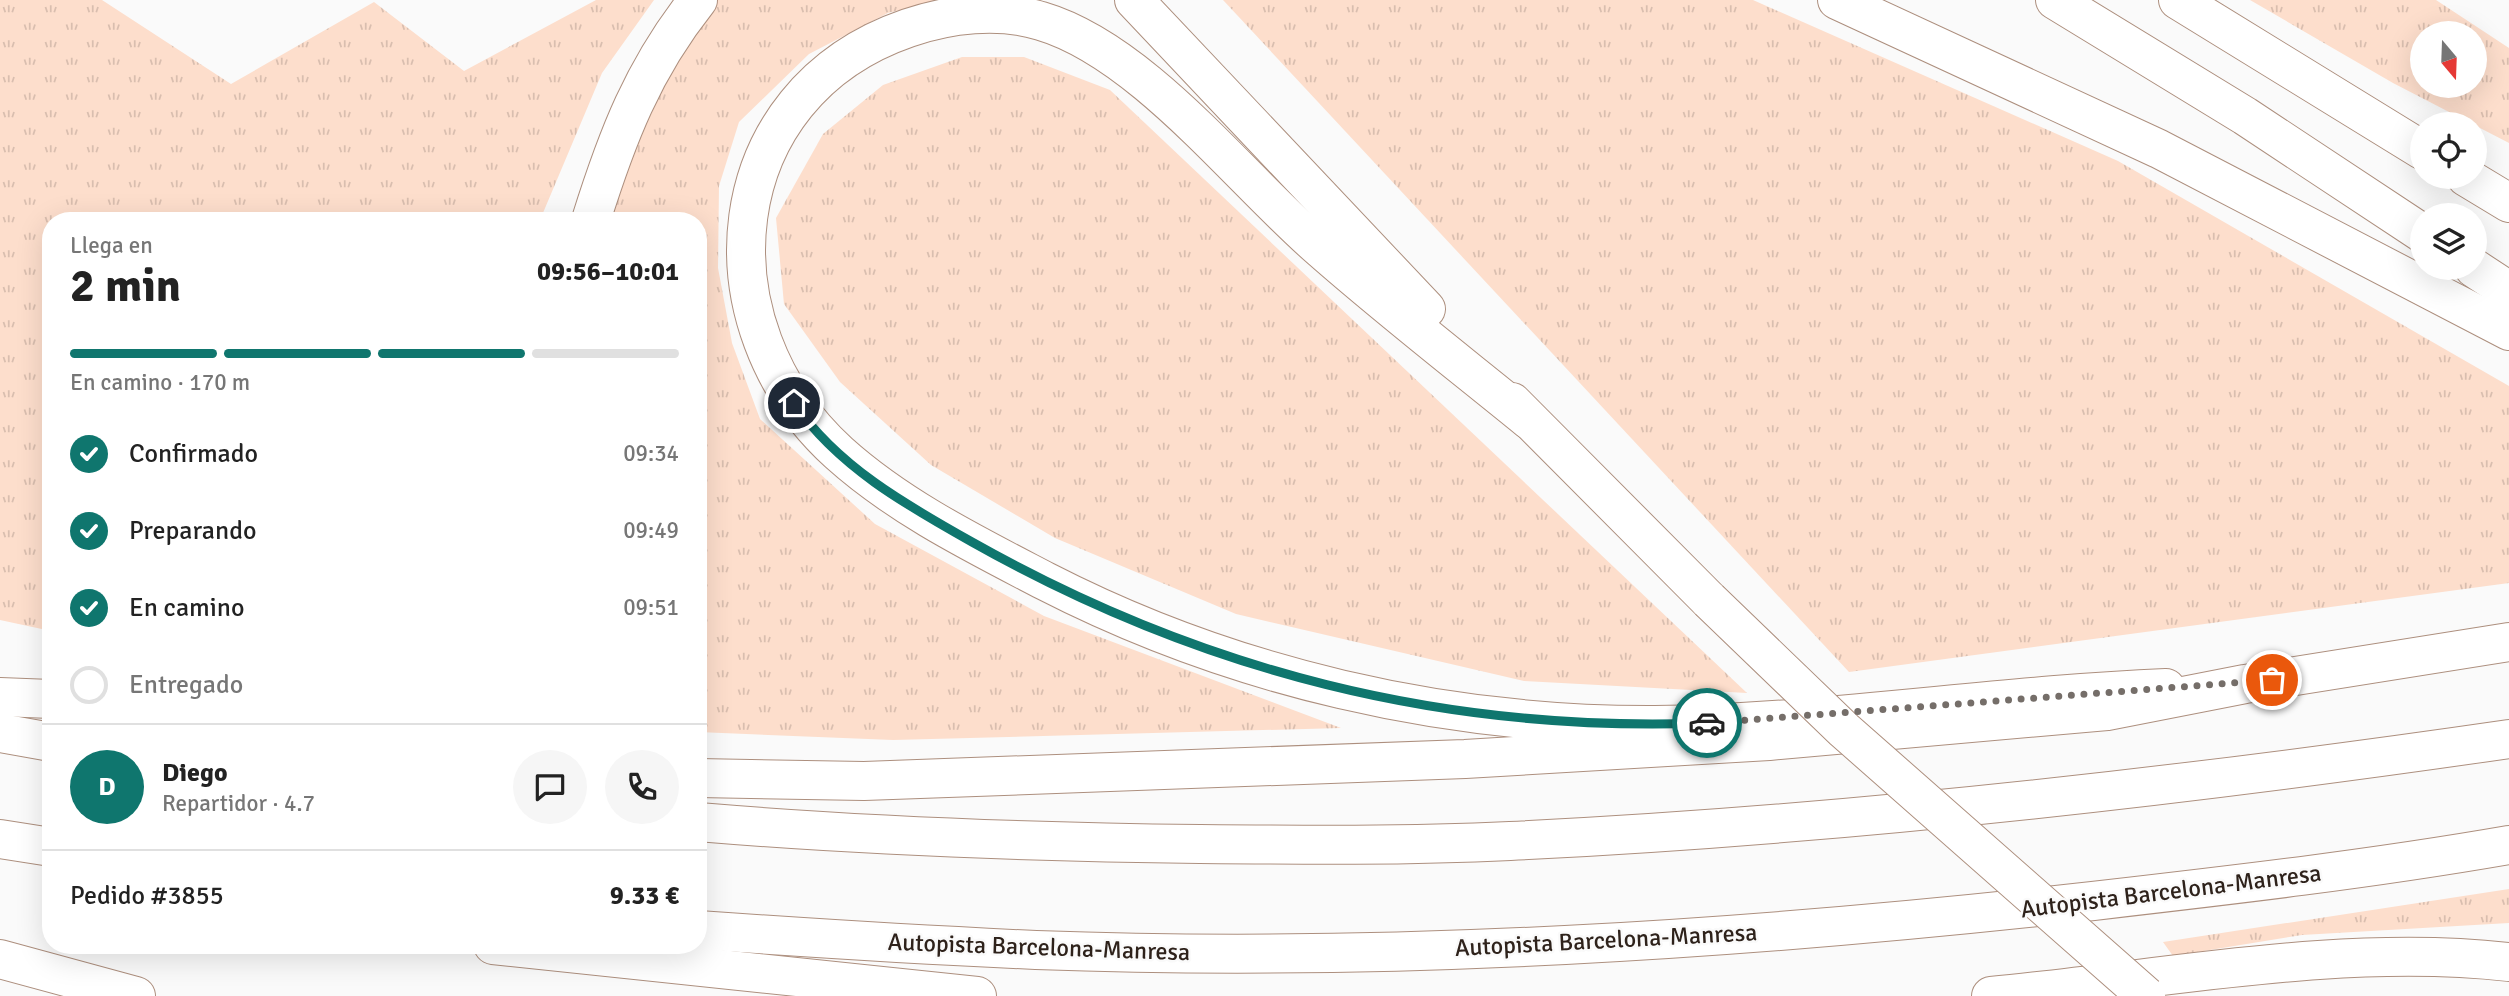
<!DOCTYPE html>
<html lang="es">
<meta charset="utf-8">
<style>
:root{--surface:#fff;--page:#f6f6f6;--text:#222;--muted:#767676;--line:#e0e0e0;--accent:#0f766e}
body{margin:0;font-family:Signika,sans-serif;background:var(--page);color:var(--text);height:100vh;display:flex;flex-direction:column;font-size:26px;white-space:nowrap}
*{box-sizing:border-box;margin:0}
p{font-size:23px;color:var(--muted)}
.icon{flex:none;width:38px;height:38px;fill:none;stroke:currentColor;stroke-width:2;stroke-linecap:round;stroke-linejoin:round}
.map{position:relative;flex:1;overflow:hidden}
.sheet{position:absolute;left:42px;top:212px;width:665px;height:742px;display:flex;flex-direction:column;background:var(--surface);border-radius:28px;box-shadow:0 7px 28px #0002}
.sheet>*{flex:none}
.needle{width:46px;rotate:161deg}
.buttons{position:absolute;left:2410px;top:21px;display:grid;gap:14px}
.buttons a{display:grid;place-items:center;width:77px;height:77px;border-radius:50%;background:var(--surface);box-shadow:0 7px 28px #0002;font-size:35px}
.pin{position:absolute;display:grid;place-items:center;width:60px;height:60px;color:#fff;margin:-30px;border:4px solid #fff;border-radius:50%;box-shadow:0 2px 7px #0007}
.courier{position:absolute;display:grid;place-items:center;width:70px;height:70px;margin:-35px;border:5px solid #0f766e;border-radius:50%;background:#fff;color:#222;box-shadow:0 2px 9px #0007}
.head em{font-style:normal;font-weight:700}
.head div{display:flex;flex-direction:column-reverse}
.head{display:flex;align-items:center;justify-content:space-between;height:119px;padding:0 28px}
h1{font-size:46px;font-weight:700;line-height:52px}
.bar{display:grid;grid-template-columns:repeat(4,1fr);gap:10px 7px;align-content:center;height:84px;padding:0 28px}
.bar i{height:9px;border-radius:5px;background:var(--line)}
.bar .current{background:var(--accent)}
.bar p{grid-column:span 4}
.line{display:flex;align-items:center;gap:18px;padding:0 28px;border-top:2px solid var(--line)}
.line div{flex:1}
.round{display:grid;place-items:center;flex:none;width:74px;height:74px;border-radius:37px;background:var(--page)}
ol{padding:0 28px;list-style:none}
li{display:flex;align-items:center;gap:21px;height:77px}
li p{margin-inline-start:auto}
li .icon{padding:7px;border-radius:50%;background:var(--accent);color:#fff;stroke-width:4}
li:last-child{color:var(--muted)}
li i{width:38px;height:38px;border:4px solid var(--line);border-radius:50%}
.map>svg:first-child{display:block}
.grass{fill:url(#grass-tufts);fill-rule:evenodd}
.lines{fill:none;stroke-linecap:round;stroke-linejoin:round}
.major-casing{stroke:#ad8f7e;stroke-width:40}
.highway-casing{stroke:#ad8f7e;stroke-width:40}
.major{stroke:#fff;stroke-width:38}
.highway{stroke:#fff;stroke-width:38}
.major-bridge-casing{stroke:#ad8f7e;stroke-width:40;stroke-linecap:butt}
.major-bridge{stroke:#fff;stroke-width:38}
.done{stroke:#756e69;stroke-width:7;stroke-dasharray:0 12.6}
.route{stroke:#0f766e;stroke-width:9}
.labels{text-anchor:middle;stroke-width:5;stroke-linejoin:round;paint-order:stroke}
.street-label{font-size:24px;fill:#2e221b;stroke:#fafafa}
</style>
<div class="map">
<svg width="2509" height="996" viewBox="0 0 2509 996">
<defs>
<pattern id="grass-tufts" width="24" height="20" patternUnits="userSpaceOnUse" patternTransform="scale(1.75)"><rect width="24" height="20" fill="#fddecc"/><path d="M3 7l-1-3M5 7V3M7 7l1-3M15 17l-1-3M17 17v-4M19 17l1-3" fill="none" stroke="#d9beaf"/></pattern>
</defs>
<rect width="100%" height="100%" fill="#fafafa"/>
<g class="grass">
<path d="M 0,0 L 102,0 L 231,84 L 374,2 L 464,71 L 596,0 L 654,0 L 602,73 L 540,220 L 51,220 L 51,631 L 0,620 Z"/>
<path d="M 717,0 L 939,0 L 888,13 L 809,54 L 739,122 L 719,186 L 718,268 L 732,343 L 760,419 L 875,524 L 1044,616 L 1341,728 L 893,740 L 698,732 L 698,220 L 612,220 L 620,185 L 665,74 Z"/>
<path d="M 1223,0 L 1753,0 L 2118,161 L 2509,386 L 2509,583 L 1849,672 Z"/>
<path d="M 2250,0 L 2436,0 L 2509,48 L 2509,143 L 2393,83 ZM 2422,33 L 2474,33 L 2474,86 L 2422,86 Z"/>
<path d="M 962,57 L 1024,57 L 1110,90 L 1747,693 L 1524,681 L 1236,614 L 1055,538 L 931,465 L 840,382 L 784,304 L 776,218 L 823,134 L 883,85 Z"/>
<path d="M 2509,889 L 2509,923 L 2302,935 L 2173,956 L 2163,942 Z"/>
</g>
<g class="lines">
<g class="major-casing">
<g id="major">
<path d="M 1134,0 L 1426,309"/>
<path d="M 2055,0 L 2245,116 L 2422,233"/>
<path d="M 2178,0 L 2422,150"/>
<path d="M 2466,177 L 2509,203"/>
<path d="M 2474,268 L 2509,291"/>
<path d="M 1512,402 L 1709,600"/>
<path d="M 1529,420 C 1459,363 1388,308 1321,249 C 1240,179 1143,51 1041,21 C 998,8 949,14 908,28 C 716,94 697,324 839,453 C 899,507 974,544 1045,581 C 1232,677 1445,726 1655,725 C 1826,723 1996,695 2166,688"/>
<path d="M 0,959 L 136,996"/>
</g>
</g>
<g class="highway-casing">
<g id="highway">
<path d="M 1837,0 L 2159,149 L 2509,331"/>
<path d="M 591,220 C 617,137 643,69 698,0"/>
<path d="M 0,697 L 51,699"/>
<path d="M 0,733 L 51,742"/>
<path d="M 698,778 L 864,781 L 1465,759 L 1769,741 L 2107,711 L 2245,684 L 2509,642"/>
<path d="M 698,822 C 865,836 1032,842 1200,844 C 1303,845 1407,846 1510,841 C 1845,825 2178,787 2509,739"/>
<path d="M 0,839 L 51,847"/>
<path d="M 698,930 C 811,938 923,945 1036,950 C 1388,963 1743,940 2093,901 C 2232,885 2371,869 2509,845"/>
<path d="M 493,945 L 977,996"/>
<path d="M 1991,996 C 2159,980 2341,943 2509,962"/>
</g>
</g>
<use href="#major" class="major"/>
<use href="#highway" class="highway"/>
<g class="major-bridge-casing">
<path id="major-bridge" d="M 1709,600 L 1844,730 L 2146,996"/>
</g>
<use href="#major-bridge" class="major-bridge"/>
</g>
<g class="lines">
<path class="done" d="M 1707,723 L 2272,680"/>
<path class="route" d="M 794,403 C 837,466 906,505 972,542 C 1201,671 1443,733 1707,723"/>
</g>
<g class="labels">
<g class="street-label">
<text transform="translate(2171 891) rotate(-7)" y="8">Autopista Barcelona-Manresa</text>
<text transform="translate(1606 940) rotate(-3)" y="8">Autopista Barcelona-Manresa</text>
<text transform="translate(1039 947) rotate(2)" y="8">Autopista Barcelona-Manresa</text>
</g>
</g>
</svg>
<div class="buttons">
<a><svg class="needle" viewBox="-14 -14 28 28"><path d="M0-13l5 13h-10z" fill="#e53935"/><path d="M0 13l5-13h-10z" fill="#767676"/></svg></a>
<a><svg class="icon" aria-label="locate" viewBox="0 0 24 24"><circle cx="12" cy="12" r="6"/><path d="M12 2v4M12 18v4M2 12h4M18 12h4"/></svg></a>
<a><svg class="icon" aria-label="layers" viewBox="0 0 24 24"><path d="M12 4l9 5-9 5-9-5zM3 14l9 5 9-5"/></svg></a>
</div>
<div class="pin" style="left:2272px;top:680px;background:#ea580c"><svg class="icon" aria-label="bag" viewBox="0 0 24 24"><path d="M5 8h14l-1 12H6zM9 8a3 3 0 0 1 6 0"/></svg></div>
<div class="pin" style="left:794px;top:403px;background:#1f2937"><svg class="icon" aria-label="home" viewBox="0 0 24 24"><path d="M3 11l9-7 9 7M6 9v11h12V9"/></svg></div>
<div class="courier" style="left:1707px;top:723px"><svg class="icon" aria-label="car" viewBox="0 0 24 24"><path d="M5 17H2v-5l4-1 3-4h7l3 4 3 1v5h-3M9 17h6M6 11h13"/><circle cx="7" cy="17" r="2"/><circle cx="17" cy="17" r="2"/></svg></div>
<section class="sheet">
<div class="head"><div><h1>2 min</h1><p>Llega en</p></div><em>09:56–10:01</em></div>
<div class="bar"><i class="current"></i><i class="current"></i><i class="current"></i><i></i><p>En camino · 170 m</p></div>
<ol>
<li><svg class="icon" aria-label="check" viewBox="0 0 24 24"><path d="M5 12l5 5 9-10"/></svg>Confirmado<p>09:34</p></li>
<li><svg class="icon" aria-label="check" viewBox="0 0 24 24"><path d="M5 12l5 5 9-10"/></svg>Preparando<p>09:49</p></li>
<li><svg class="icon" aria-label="check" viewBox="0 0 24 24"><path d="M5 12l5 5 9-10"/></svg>En camino<p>09:51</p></li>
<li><i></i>Entregado</li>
</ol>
<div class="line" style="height:126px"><b class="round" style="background:var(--accent);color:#fff">D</b><div><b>Diego</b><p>Repartidor · 4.7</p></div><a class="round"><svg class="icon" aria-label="chat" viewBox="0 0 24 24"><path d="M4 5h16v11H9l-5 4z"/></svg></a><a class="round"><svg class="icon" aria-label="phone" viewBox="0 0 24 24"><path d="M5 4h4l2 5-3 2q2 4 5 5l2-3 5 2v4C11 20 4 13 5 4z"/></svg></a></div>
<div class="line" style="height:91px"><div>Pedido #3855</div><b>9.33 €</b></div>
</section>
</div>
